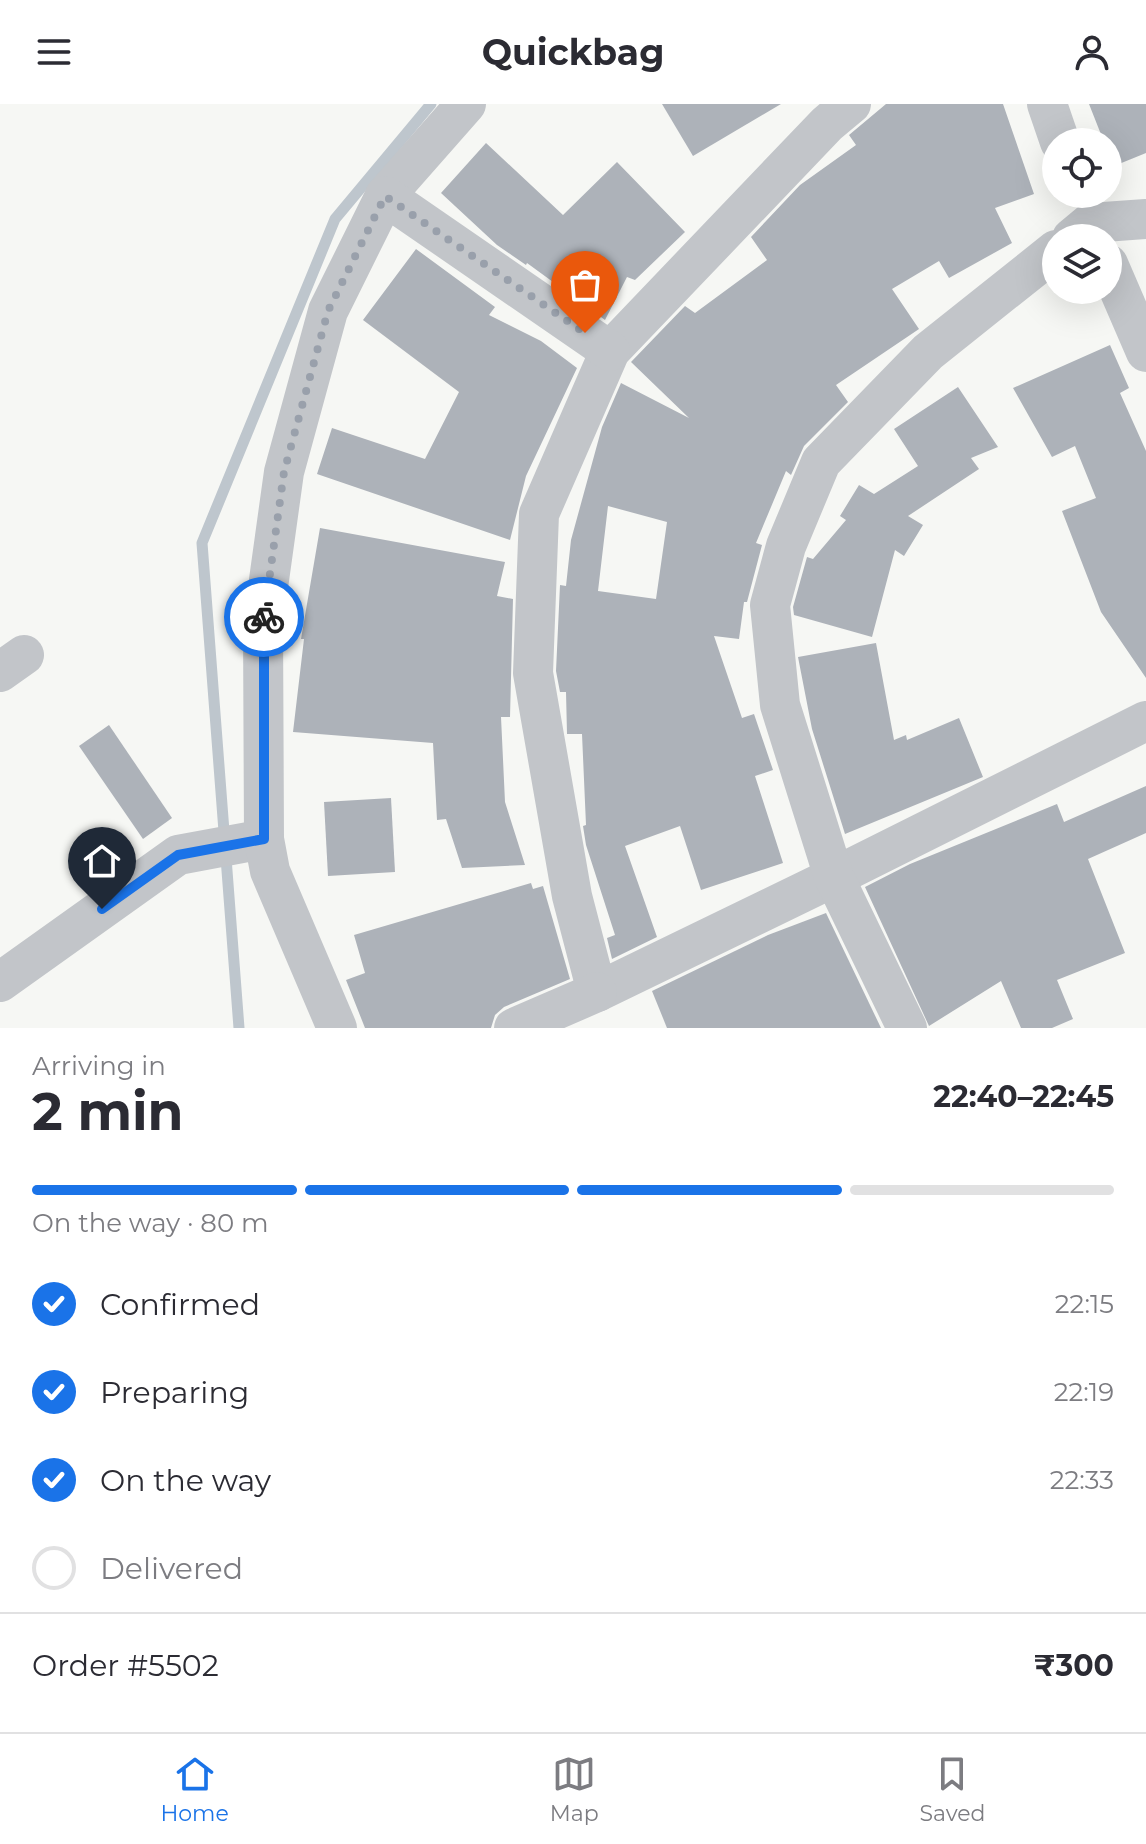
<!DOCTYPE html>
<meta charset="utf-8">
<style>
:root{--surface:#fff;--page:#f2f2f3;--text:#2b2b33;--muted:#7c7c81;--line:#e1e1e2;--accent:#1a73e8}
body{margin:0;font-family:Montserrat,sans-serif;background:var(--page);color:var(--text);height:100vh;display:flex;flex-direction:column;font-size:30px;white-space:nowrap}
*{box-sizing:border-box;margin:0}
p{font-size:26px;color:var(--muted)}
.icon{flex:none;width:44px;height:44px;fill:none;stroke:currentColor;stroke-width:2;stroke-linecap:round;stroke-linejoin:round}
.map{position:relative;height:924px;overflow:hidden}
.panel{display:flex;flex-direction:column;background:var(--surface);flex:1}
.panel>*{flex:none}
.buttons{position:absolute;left:1042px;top:24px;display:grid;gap:16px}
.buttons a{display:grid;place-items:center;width:80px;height:80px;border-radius:50%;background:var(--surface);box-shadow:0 8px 32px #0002;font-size:40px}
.pin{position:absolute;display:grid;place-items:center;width:68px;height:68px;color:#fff;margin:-82px -34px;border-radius:50% 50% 50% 0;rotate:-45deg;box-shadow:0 0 8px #0007}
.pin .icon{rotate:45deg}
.courier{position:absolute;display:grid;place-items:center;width:80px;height:80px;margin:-40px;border:6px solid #1a73e8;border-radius:50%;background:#fff;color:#222;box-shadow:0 2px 10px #0007}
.summary em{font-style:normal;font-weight:700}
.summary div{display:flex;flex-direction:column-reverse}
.summary{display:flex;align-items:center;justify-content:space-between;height:136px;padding:0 32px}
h1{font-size:52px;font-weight:700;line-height:60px}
.bar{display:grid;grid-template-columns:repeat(4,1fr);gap:12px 8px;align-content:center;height:96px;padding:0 32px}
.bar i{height:10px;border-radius:6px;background:var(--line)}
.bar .active{background:var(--accent)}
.bar p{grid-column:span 4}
.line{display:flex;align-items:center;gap:20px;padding:0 32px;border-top:2px solid var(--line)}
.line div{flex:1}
ol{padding:0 32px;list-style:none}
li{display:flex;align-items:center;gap:24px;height:88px}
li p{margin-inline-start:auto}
li .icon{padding:8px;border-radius:50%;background:var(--accent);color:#fff;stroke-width:4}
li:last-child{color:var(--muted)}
li i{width:44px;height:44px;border:4px solid var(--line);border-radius:50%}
header{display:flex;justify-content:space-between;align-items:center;height:104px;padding:0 32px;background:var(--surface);font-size:36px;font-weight:700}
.tabs{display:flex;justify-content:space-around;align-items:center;height:112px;border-top:2px solid var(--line);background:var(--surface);font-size:22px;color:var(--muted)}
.tabs a{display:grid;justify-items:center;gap:4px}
.tabs .active{color:var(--accent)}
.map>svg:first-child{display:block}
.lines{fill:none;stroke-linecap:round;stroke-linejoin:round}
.stream{stroke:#bec6cd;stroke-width:11}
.building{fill:#adb2b9;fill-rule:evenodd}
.street{stroke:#c2c5c9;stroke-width:40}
.done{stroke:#99a0ab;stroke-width:8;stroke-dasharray:0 14.4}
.route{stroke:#1a73e8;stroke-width:10}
</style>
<header><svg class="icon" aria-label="menu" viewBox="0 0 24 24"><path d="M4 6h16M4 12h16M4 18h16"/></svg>Quickbag<svg class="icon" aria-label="person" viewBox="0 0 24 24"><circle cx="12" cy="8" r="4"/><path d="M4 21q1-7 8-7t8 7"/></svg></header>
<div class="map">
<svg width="1146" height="924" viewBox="0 0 1146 924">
<rect width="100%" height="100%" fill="#f6f7f4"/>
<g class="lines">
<path class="stream" d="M 239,924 L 202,439 L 335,115 L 431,0"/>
</g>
<g class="building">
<path d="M 662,0 L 781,0 L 693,52 Z"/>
<path d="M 886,0 L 1003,0 L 1034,90 L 995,104 L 1012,139 L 949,174 L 939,157 L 892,185 L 919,225 L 836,281 L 848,298 L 804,342 L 791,371 L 786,367 L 756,439 L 762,441 L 747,498 L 744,498 L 739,535 L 714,532 L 742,614 L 754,610 L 773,666 L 755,672 L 783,759 L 701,786 L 680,722 L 625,742 L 657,833 L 612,855 L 607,834 L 615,831 L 586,741 L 583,722 L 586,721 L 582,630 L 567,630 L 566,588 L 560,588 L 556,567 L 560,481 L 566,482 L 571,436 L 602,323 L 621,279 L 689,314 L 631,258 L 685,202 L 695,209 L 767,156 L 751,133 L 800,81 L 856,41 L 849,31 ZM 608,402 L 667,418 L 656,495 L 598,487 Z"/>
<path d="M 1089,0 L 1146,0 L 1146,49 L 1114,62 L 1108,47 L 1108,38 L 1104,38 Z"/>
<path d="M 486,39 L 563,111 L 617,58 L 685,128 L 635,176 L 627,173 L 605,216 L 527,159 L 526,161 L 497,141 L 441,89 Z"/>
<path d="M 416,145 L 495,203 L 489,211 L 541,237 L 577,264 L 526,372 L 510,436 L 317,370 L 332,324 L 425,355 L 459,288 L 363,216 Z"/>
<path d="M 1110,241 L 1129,284 L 1120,289 L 1146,347 L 1146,574 L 1101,508 L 1062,407 L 1096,394 L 1075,342 L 1052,353 L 1013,284 Z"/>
<path d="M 958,283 L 998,343 L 971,354 L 979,365 L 908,412 L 923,421 L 904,452 L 895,446 L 872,533 L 794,511 L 793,503 L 807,453 L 813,455 L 846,416 L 840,412 L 859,381 L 874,390 L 918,362 L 894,325 Z"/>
<path d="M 320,424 L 505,458 L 497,492 L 513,495 L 510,613 L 501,613 L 505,698 L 525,761 L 462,764 L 446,715 L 437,716 L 433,639 L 293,628 L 304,535 L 301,535 Z"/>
<path d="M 876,539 L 894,636 L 906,631 L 907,636 L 959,614 L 983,673 L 845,730 L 812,625 L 798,553 Z"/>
<path d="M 109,621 L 172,714 L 143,735 L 79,642 Z"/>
<path d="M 1146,682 L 1146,729 L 1088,755 L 1125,849 L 1057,876 L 1073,915 L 1052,924 L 1021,924 L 1001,877 L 929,922 L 865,783 L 910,760 L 1057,700 L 1064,718 Z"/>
<path d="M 391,694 L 395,768 L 328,772 L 324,698 Z"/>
<path d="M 531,779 L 533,785 L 543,782 L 570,875 L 504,903 L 495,911 L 491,924 L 365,924 L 346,876 L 365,869 L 354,831 Z"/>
<path d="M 826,809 L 881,924 L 667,924 L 652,887 L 768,831 Z"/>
</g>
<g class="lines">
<g class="street">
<path d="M 851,0 L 827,20 L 610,247 L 539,410 L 533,569 L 572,792 L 597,888 L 834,773 L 1146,617"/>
<path d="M 1047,0 L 1060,38"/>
<path d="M 385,92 L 466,0"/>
<path d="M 1072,134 L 1090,119 L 1146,115"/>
<path d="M 1108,160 L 1146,248"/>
<path d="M 0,568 L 24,551"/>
<path d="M 0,878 L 178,751 L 264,735"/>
<path d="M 337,924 L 270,767 L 264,735 L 263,519 L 284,368 L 328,207 L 385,92 L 610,247"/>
<path d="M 514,924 L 597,888"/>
<path d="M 907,924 L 834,773 L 780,601 L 770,501 L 786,442 L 821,358 L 928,248 L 1056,146"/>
</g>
</g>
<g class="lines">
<path class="done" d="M 264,513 L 284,368 L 328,207 L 385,92 L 585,229"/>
<path class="route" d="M 102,805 L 178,751 L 264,735 L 264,513"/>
</g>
</svg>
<div class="buttons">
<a><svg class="icon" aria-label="locate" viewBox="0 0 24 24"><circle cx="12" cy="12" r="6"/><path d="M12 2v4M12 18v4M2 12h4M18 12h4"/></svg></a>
<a><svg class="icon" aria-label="layers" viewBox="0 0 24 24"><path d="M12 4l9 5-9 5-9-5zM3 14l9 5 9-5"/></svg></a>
</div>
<div class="pin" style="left:585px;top:229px;background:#ea580c"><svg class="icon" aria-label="bag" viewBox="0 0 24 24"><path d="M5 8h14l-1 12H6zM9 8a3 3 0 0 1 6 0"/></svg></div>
<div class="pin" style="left:102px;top:805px;background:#1f2937"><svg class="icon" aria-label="home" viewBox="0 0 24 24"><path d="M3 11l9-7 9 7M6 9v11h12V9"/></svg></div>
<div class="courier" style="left:264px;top:513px"><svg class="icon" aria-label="bike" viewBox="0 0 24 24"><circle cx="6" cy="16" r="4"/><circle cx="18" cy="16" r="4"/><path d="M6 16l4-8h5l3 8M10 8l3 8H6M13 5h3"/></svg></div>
</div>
<section class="panel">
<div class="summary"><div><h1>2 min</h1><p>Arriving in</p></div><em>22:40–22:45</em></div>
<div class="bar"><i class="active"></i><i class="active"></i><i class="active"></i><i></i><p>On the way · 80 m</p></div>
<ol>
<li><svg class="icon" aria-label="check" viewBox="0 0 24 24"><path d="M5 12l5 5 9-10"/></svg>Confirmed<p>22:15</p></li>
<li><svg class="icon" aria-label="check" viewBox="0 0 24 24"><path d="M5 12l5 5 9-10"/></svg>Preparing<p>22:19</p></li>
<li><svg class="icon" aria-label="check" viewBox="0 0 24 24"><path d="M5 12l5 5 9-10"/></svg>On the way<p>22:33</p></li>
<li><i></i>Delivered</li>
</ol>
<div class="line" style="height:104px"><div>Order #5502</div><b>₹300</b></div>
</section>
<nav class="tabs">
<a class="active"><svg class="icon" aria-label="home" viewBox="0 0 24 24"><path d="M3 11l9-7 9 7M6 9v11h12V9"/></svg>Home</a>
<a><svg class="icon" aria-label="map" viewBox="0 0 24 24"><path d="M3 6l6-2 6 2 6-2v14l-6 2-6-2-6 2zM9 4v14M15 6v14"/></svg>Map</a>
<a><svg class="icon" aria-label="saved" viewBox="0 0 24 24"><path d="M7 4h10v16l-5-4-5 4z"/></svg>Saved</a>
</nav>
